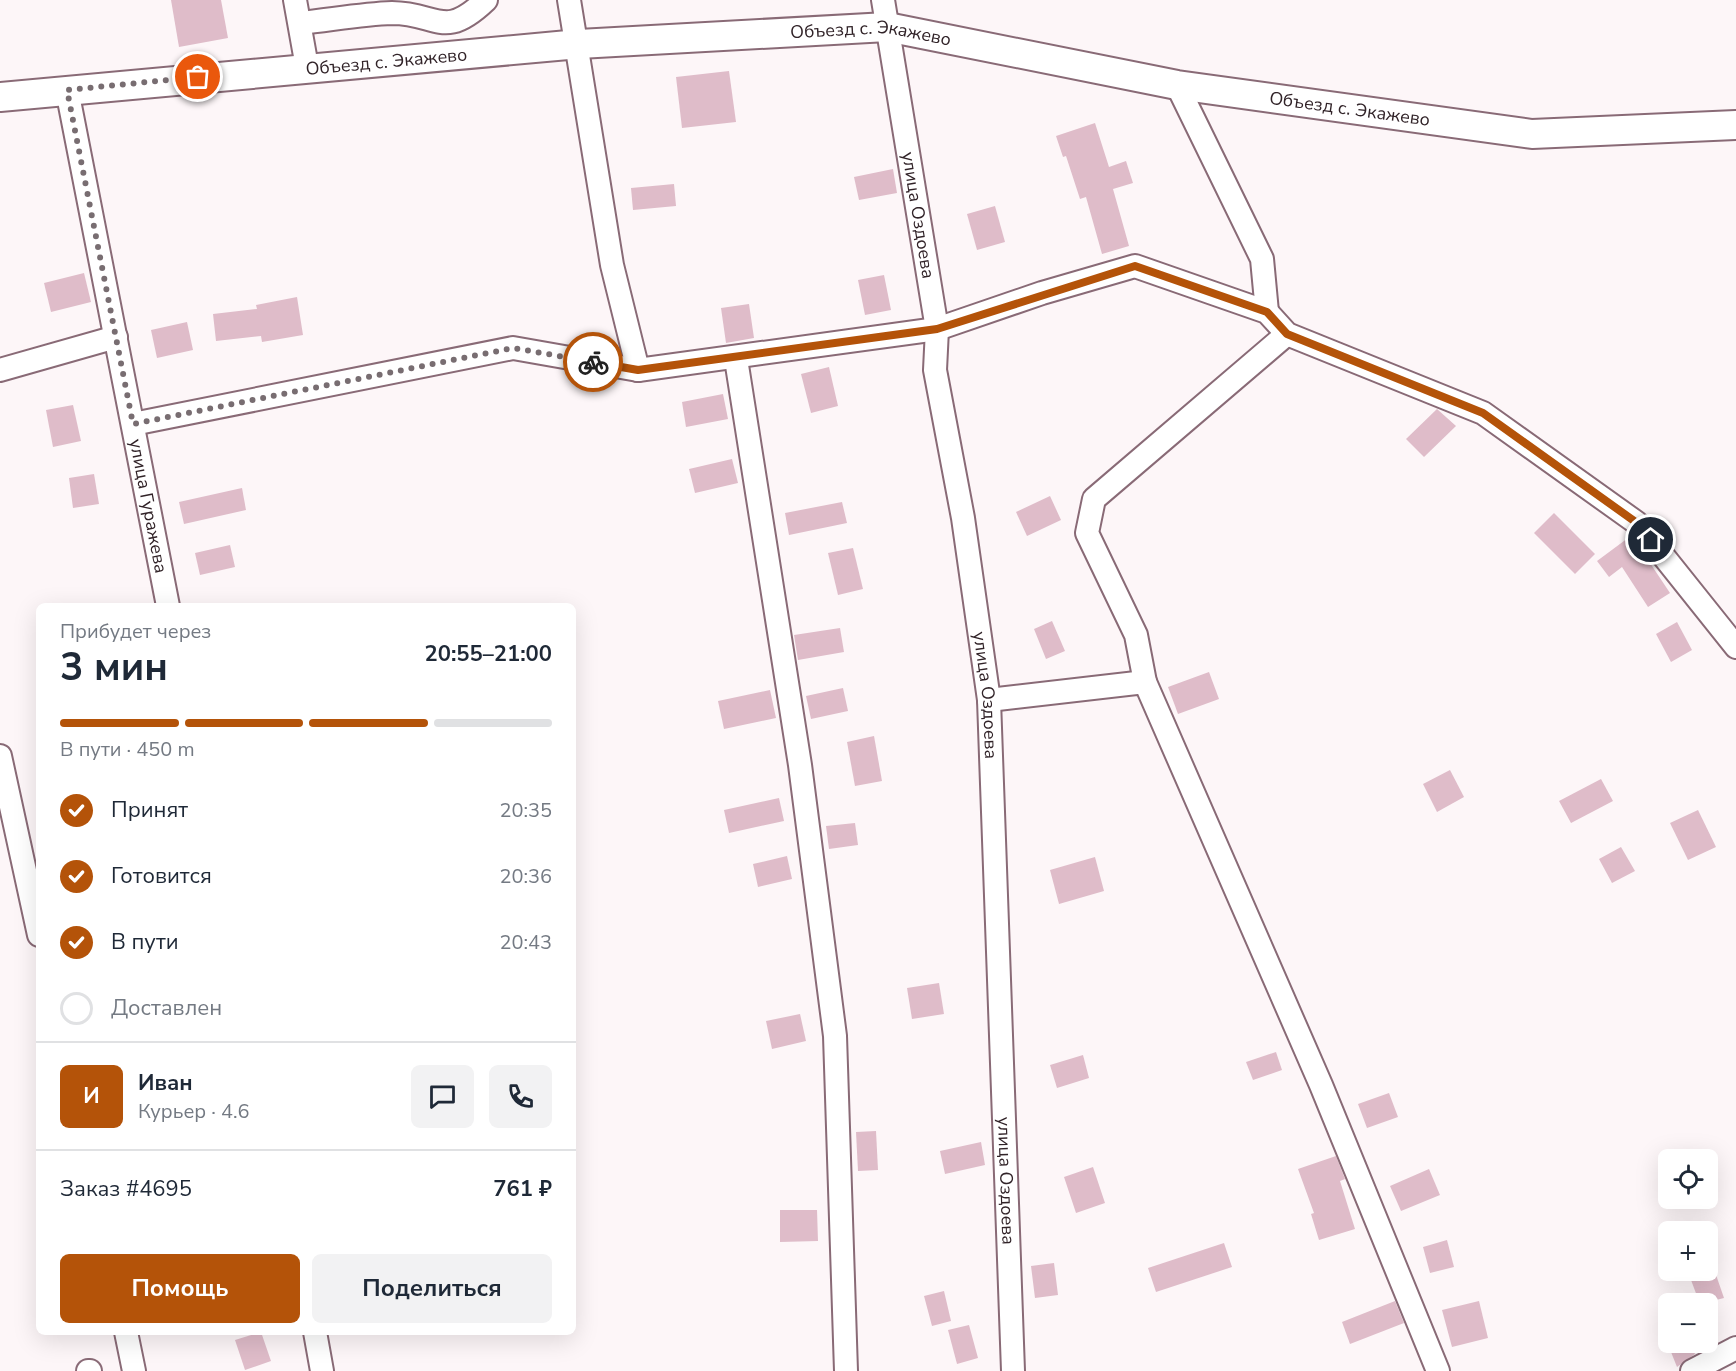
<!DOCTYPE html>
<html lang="ru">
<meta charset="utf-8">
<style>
:root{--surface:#fff;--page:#f2f2f3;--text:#1f2937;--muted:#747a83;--line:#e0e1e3;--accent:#b45309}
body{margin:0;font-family:"Nunito Sans",sans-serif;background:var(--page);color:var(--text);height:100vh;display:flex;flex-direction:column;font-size:22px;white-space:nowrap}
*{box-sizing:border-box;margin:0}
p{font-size:20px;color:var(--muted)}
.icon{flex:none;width:33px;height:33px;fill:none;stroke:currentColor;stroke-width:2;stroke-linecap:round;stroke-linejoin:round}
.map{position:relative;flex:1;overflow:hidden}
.side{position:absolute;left:36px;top:603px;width:540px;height:732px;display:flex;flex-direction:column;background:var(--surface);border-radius:9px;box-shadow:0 6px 24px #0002}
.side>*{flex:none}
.tools{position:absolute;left:1658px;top:1149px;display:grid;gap:12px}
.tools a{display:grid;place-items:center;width:60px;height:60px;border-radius:9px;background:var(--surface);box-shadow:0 6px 24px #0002;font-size:30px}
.pin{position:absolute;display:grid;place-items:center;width:51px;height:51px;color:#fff;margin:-26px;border:3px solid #fff;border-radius:50%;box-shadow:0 2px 6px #0007}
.courier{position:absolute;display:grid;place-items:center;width:60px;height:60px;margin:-30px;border:4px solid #b45309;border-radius:50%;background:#fff;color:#222;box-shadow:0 2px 8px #0007}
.overview em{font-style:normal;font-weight:700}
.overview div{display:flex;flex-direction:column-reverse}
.overview{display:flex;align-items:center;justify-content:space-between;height:102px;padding:0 24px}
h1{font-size:39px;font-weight:700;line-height:45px}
.bar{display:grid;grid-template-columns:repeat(4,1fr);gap:9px 6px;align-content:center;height:72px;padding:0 24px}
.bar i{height:8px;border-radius:4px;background:var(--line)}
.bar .active{background:var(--accent)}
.bar p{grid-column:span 4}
.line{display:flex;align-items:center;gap:15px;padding:0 24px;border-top:2px solid var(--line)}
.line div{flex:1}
.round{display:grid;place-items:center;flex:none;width:63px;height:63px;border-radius:9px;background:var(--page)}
ol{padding:0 24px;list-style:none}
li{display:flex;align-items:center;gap:18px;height:66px}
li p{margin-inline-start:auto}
li .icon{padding:6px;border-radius:50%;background:var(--accent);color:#fff;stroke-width:4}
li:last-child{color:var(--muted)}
li i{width:33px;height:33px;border:3px solid var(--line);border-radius:50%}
.button{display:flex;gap:12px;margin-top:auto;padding:12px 24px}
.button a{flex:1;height:69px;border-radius:9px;background:var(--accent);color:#fff;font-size:24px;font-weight:700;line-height:69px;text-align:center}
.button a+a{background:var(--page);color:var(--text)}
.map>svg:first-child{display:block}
.building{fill:#dfbcc9}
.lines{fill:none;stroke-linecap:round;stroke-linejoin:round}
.minor-casing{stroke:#896a76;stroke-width:26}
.major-casing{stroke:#896a76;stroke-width:32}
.minor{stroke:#fff;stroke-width:22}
.major{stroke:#fff;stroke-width:28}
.done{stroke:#786d71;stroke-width:6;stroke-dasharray:0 10.8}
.route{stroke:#b45309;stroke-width:8}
.labels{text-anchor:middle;stroke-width:4.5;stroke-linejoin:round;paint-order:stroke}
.street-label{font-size:18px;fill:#312328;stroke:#fdf6f8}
</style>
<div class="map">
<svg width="1736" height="1371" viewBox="0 0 1736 1371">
<rect width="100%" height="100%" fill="#fdf6f8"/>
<g class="building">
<path d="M 171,0 L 221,0 L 228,38 L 179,47 Z"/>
<path d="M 729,71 L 736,122 L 682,128 L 676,77 Z"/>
<path d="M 1095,123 L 1109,167 L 1126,161 L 1133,183 L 1113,189 L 1129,246 L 1102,254 L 1086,197 L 1080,199 L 1066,156 L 1063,157 L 1056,136 Z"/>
<path d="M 893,169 L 897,193 L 859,200 L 854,177 Z"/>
<path d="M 674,184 L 676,206 L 633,210 L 631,188 Z"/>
<path d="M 995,206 L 1005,242 L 977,250 L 967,214 Z"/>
<path d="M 84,273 L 91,302 L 51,312 L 44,283 Z"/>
<path d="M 884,275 L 891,310 L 865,315 L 858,280 Z"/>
<path d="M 297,297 L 303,335 L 262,342 L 261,336 L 216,341 L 213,314 L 257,309 L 256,305 Z"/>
<path d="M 749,304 L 754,338 L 726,343 L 721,308 Z"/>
<path d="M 187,322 L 193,350 L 157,358 L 151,330 Z"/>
<path d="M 829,367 L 838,406 L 811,413 L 801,374 Z"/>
<path d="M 723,394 L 728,419 L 686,427 L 682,402 Z"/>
<path d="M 73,405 L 81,441 L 53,447 L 46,410 Z"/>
<path d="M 1437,409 L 1456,426 L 1424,457 L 1406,439 Z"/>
<path d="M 732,459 L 738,483 L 695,493 L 689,469 Z"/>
<path d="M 94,474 L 99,504 L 73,508 L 69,478 Z"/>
<path d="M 242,488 L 246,510 L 184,524 L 179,502 Z"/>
<path d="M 1050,496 L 1061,520 L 1027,536 L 1016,512 Z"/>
<path d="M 842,502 L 847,523 L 789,535 L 785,513 Z"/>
<path d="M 1554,513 L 1595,554 L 1575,574 L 1534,533 Z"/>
<path d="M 1628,538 L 1644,554 L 1670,593 L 1648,607 L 1622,567 L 1609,577 L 1597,561 Z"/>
<path d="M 230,545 L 235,567 L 200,575 L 195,553 Z"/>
<path d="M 853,548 L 863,589 L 838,595 L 828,553 Z"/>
<path d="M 1052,621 L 1065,651 L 1046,659 L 1034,629 Z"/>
<path d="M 1677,622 L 1692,650 L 1671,662 L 1656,634 Z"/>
<path d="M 840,628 L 844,652 L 798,660 L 794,635 Z"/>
<path d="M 1209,672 L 1219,699 L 1178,714 L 1168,687 Z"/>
<path d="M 843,688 L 848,711 L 811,719 L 806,696 Z"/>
<path d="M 770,690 L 776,718 L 724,729 L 718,701 Z"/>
<path d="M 874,736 L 882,781 L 855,786 L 847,742 Z"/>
<path d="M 1450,770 L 1464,797 L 1437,812 L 1423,784 Z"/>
<path d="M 1601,779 L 1613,801 L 1571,823 L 1559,801 Z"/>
<path d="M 779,798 L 784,821 L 729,833 L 724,810 Z"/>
<path d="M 1698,810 L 1716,847 L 1688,860 L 1670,823 Z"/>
<path d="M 855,823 L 858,845 L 829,849 L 826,826 Z"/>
<path d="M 1621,847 L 1635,871 L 1612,883 L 1599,859 Z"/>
<path d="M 787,856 L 792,879 L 758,887 L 753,864 Z"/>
<path d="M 1095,857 L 1104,891 L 1059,904 L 1050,870 Z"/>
<path d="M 939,983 L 944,1014 L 912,1019 L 907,988 Z"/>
<path d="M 800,1014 L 806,1041 L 772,1049 L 766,1021 Z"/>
<path d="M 1276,1052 L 1282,1070 L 1253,1080 L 1246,1062 Z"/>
<path d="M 1083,1055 L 1089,1078 L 1057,1088 L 1050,1065 Z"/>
<path d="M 1389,1093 L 1398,1117 L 1367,1128 L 1358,1104 Z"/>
<path d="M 876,1131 L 878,1170 L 858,1171 L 856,1132 Z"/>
<path d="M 981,1142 L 985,1165 L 945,1174 L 940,1151 Z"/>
<path d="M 1336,1156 L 1345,1179 L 1340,1181 L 1355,1229 L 1319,1240 L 1311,1214 L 1314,1213 L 1298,1169 Z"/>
<path d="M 1093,1167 L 1105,1203 L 1076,1213 L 1064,1177 Z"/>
<path d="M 1429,1169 L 1440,1195 L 1401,1211 L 1390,1186 Z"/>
<path d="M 780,1210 L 817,1210 L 818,1241 L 780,1242 Z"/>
<path d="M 1447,1240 L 1454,1267 L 1430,1273 L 1423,1247 Z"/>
<path d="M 1224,1243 L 1232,1267 L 1156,1292 L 1148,1268 Z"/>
<path d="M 1054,1263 L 1058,1295 L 1035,1298 L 1031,1266 Z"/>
<path d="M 1715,1272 L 1724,1298 L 1700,1304 L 1691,1280 Z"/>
<path d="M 944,1291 L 951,1321 L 932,1326 L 924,1296 Z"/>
<path d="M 1395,1301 L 1404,1323 L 1350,1344 L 1342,1322 Z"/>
<path d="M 1479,1301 L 1488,1338 L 1452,1347 L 1442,1310 Z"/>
<path d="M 969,1325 L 978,1358 L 957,1364 L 948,1330 Z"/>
<path d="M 261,1332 L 271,1361 L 245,1370 L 235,1340 Z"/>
<path d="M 1667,1342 L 1690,1342 L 1695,1354 L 1677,1367 Z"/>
</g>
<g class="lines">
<g class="minor-casing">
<g id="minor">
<path d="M 295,0 L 307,67"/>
<path d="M 569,0 L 612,265 L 638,370"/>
<path id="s1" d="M 883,0 L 937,329 L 935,370 L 963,518 L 989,700 L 1013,1371"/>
<path d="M 300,23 C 330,20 362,14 392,13 C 438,13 443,41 486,0"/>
<path d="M 1177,85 L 1262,259 L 1267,312"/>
<path id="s2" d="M 67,90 L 168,606"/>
<path d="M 736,359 L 800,765 L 835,1036 L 846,1371"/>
<path d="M 0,370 L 116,337"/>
<path d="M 133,424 L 513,348 L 638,370 L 937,329 L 1042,293 L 1135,266 L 1267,312 L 1287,334 L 1483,413 L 1637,523 L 1736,647"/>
<path d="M 1145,682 L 1136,635 L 1087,533 L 1094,499 L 1287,334"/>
<path d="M 989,700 L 1145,682 L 1321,1085 L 1438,1371"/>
<path d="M 0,756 L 39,935"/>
<path d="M 126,1332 L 134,1371"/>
<path d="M 315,1332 L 322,1371"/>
<path d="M 88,1371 L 90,1371"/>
<path d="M 1692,1371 L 1736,1348"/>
</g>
</g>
<g class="major-casing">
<g id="major">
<path id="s3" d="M 0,97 L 579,44 L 887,27 L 1177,85 L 1532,134 L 1736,125"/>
</g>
</g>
<use href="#minor" class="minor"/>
<use href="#major" class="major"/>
</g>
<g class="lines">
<path class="done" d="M 198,77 L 67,90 L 133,424 L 513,348 L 593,362"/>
<path class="route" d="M 593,362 L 638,370 L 937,329 L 1135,266 L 1267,312 L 1287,334 L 1483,413 L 1637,523 L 1651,540"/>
</g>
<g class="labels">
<g class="street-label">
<text dy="6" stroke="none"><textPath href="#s3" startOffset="874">Объезд с. Экажево</textPath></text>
<text dy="6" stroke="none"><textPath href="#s3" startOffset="388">Объезд с. Экажево</textPath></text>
<text dy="6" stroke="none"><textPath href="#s3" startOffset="1360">Объезд с. Экажево</textPath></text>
<text dy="6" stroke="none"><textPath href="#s1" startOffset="218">улица Оздоева</textPath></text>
<text dy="6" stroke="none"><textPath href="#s2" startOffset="424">улица Гуражева</textPath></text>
<text dy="6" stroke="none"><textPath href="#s1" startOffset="704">улица Оздоева</textPath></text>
<text dy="6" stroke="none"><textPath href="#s1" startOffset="1190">улица Оздоева</textPath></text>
</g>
</g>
</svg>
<div class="tools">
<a><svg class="icon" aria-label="locate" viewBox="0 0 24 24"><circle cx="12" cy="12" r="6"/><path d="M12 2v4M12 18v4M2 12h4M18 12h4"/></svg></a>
<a>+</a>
<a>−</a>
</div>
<div class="pin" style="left:198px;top:77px;background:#ea580c"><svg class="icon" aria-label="bag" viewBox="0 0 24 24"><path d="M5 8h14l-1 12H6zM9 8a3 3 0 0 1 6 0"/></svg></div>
<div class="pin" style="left:1651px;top:540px;background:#1f2937"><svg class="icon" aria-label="home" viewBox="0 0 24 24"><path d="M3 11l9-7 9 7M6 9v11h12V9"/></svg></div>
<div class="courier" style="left:593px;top:362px"><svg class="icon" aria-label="bike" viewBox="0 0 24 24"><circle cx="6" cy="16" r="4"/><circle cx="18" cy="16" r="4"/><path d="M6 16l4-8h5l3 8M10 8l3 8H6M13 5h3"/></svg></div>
<section class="side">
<div class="overview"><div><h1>3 мин</h1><p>Прибудет через</p></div><em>20:55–21:00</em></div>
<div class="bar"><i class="active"></i><i class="active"></i><i class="active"></i><i></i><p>В пути · 450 m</p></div>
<ol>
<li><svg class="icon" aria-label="check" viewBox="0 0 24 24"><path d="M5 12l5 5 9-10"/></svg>Принят<p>20:35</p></li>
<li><svg class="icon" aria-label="check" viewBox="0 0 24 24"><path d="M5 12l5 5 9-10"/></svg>Готовится<p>20:36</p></li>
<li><svg class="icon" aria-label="check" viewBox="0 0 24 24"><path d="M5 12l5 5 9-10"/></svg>В пути<p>20:43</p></li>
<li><i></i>Доставлен</li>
</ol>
<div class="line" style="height:108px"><b class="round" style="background:var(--accent);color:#fff">И</b><div><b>Иван</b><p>Курьер · 4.6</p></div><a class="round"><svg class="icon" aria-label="chat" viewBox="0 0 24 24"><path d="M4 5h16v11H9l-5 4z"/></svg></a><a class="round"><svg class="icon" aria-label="phone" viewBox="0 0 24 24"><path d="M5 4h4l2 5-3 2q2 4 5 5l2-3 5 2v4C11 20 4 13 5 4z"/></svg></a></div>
<div class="line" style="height:78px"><div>Заказ #4695</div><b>761 ₽</b></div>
<div class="button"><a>Помощь</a><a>Поделиться</a></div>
</section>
</div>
